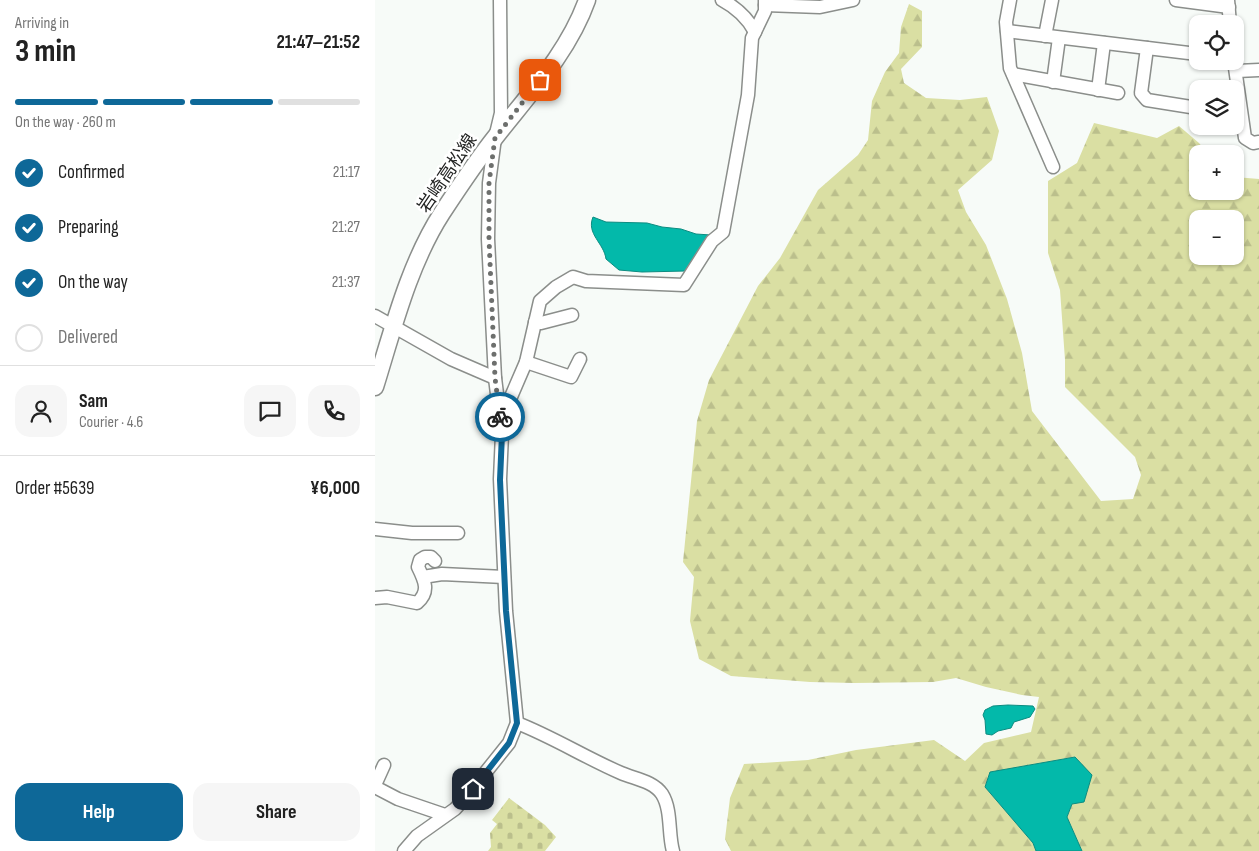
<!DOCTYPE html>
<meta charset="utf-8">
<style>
:root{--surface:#fff;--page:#f6f6f6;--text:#222;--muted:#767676;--line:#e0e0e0;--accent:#0e6898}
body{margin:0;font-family:"Sofia Sans Condensed","Noto Sans JP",sans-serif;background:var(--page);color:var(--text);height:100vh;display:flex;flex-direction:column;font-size:19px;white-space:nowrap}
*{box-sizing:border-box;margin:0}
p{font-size:16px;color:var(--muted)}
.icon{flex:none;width:28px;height:28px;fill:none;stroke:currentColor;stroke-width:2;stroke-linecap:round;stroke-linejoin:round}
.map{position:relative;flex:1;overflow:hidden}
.details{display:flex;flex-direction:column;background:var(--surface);width:375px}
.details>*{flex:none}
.controls{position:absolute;left:814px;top:15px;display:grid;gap:10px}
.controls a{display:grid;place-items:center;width:55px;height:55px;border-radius:10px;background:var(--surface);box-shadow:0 1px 4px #0004;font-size:25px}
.pin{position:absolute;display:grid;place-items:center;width:42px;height:42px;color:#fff;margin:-21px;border-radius:10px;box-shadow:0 2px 8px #0006}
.courier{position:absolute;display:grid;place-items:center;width:50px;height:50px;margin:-25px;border:4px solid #0e6898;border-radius:50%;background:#fff;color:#222;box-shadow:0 1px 6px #0007}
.overview em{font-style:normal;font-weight:700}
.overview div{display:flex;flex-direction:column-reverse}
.overview{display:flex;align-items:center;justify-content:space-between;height:85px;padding:0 15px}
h1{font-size:32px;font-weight:700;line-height:38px}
.bar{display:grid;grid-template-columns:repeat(4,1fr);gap:8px 5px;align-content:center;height:60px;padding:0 15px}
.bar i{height:6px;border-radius:4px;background:var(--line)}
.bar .selected{background:var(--accent)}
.bar p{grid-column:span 4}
.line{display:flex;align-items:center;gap:12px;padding:0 15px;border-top:1px solid var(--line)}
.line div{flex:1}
.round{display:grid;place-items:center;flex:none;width:52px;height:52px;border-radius:15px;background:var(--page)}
ol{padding:0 15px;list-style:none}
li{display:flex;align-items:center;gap:15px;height:55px}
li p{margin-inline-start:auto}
li .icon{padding:5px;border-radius:50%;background:var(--accent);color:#fff;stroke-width:4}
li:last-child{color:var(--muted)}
li i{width:28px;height:28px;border:2px solid var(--line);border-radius:50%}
.cta{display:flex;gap:10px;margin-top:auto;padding:10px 15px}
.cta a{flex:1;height:58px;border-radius:15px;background:var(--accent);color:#fff;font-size:20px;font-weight:700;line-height:58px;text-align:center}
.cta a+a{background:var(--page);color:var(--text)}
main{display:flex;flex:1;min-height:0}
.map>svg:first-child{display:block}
.forest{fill:url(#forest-firs);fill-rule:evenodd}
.cemetery{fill:url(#cemetery-stones)}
.water{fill:#03b9aa;stroke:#0c8c81}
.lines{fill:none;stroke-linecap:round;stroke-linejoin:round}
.minor-casing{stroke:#8b8e8b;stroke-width:15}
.major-casing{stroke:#8b8e8b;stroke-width:19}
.minor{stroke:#fff;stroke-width:12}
.major{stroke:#fff;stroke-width:16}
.done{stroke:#6d6f6d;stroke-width:5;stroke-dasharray:0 9}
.route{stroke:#0e6898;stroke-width:6}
.labels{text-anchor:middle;stroke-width:5;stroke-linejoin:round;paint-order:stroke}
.street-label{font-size:18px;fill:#222322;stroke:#fff}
</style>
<main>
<section class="details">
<div class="overview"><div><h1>3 min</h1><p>Arriving in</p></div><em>21:47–21:52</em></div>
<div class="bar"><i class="selected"></i><i class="selected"></i><i class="selected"></i><i></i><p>On the way · 260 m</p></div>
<ol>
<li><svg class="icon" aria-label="check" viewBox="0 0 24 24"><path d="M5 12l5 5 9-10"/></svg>Confirmed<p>21:17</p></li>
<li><svg class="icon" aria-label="check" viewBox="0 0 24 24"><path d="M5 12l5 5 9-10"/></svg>Preparing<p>21:27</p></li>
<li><svg class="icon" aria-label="check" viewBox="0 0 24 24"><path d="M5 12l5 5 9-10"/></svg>On the way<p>21:37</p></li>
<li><i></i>Delivered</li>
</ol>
<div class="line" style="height:90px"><a class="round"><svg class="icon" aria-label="person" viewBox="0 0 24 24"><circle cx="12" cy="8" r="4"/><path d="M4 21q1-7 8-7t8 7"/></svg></a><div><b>Sam</b><p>Courier · 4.6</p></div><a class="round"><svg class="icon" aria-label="chat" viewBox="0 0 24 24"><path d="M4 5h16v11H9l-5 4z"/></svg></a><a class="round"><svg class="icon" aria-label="phone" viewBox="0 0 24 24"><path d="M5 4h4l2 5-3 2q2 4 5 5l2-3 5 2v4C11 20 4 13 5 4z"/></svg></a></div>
<div class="line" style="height:65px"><div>Order #5639</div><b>¥6,000</b></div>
<div class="cta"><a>Help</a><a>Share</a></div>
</section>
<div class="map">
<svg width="884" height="851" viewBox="0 0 884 851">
<defs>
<pattern id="forest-firs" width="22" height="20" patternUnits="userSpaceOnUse" patternTransform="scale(1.25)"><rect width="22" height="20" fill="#dadfa3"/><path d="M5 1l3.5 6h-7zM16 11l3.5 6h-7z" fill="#bbbf8c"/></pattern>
<pattern id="cemetery-stones" width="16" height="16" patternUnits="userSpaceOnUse" patternTransform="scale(1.25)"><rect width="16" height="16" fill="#dadfa3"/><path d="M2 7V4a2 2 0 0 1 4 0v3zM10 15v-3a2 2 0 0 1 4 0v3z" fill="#bbbf8c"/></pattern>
</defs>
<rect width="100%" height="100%" fill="#f7fbf8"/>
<path class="forest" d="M 534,4 L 547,11 L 547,47 L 526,69 L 529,83 L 551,98 L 585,100 L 612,97 L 624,131 L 617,160 L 583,190 L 591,212 L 611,245 L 632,299 L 647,353 L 657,411 L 726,501 L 758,499 L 766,475 L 760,457 L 690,387 L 690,360 L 685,290 L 673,253 L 673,181 L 702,163 L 719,123 L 782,138 L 804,126 L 824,143 L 833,154 L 822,154 L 822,191 L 860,191 L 860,177 L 884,179 L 884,851 L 707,851 L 692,817 L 697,804 L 700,757 L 615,773 L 610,787 L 658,843 L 661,851 L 356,851 L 350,839 L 355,798 L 369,764 L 433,760 L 481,750 L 559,740 L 590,761 L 609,743 L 656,732 L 664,697 L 647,695 L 611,687 L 581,678 L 558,682 L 479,683 L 435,682 L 356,676 L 324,659 L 315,621 L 319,577 L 308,562 L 322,421 L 334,380 L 383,286 L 405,258 L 443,190 L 483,155 L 493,140 L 497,101 L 510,72 L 524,53 L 526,27 ZM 822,219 L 860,219 L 860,256 L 822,256 Z"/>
<path class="cemetery" d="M 134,798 L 170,825 L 181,837 L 170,851 L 113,851 L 116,847 L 115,833 L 122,824 L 117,820 Z"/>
<g class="water">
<path d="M 218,217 L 231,222 L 272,223 L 287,227 L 306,229 L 321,234 L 336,235 L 311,271 L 267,272 L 244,270 L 231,259 C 229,243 211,234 218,217 Z"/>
<path d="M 633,705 L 658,706 L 660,709 L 655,717 L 639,722 L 636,728 L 623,731 L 617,735 L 611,734 L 610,720 L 608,715 L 610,710 L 618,706 Z"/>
<path d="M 700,757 L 717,775 L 709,802 L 697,804 L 692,817 L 707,851 L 661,851 L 658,843 L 610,787 L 615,772 Z"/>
</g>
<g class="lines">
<g class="minor-casing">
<g id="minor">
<path d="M 347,0 C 362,8 372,17 380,32"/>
<path d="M 635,0 L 631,22 L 635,68 L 678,167"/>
<path d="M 801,0 L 854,7"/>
<path d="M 853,0 L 855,24"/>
<path d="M 390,5 L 445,7 L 478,0"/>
<path d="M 632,31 L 822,54"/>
<path d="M 670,36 L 677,0"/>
<path d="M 772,48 L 766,93 L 772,100 L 822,108"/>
<path d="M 859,61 L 870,138 L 878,143 L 884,142"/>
<path d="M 862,71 L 884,70"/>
<path d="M 638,74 L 743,93"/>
<path d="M 678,82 L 684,38"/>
<path d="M 723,90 L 729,43"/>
<path d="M 0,316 L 76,359 L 120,378"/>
<path d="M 160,322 L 166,323 L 197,315"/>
<path d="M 151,362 L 196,377 L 205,359"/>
<path d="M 126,420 L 151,362 L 165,301 L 181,287 L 198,277 L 211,281 L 309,285 L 337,241 L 348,232 L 373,95 L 377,38 L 390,11 L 390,0"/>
<path d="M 0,529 L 37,533 L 83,533"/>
<path d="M 48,577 L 67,574 L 129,577"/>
<path d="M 0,598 L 12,597 L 42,603 C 55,592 50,581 43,567 L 45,560 L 50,557 L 56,557 L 60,561"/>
<path d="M 142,723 C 178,737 211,758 246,773 C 260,779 278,781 287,794 C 297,810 293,834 298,851"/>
<path d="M 0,785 L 9,765"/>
<path d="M 0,787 L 23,799 L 70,815"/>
<path d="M 29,851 L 42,836 L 80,809 L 90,798 L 134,743 L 142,723 L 131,611 L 125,479 L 127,434 L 120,378 L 113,239 L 114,183 L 120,138 L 126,113 L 125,0"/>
</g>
</g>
<g class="major-casing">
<path id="major" d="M 0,387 C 18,329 34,264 67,213 C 84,187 102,160 122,135 C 155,93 194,51 212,0"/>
</g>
<use href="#minor" class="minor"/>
<use href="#major" class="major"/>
</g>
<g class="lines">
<path class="done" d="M 125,417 L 120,378 L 114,239 L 114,183 L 120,138 L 165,80"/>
<path class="route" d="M 98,789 L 134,743 L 142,723 L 131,611 L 125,480 L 127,434 L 125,417"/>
</g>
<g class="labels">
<g class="street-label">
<text transform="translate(72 173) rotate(-56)" y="6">岩崎高松線</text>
</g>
</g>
</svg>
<div class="controls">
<a><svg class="icon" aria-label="locate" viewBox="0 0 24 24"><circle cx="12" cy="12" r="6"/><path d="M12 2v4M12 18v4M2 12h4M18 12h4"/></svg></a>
<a><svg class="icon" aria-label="layers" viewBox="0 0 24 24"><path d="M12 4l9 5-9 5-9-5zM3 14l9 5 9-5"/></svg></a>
<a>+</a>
<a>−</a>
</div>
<div class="pin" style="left:165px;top:80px;background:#ea580c"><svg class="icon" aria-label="bag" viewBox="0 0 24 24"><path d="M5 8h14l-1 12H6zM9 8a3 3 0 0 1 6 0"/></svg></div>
<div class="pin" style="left:98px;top:789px;background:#1f2937"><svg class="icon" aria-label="home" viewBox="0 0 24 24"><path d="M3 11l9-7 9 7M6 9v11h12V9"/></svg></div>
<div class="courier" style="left:125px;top:417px"><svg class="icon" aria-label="bike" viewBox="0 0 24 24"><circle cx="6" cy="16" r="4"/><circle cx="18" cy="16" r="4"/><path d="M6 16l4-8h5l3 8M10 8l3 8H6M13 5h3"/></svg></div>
</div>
</main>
